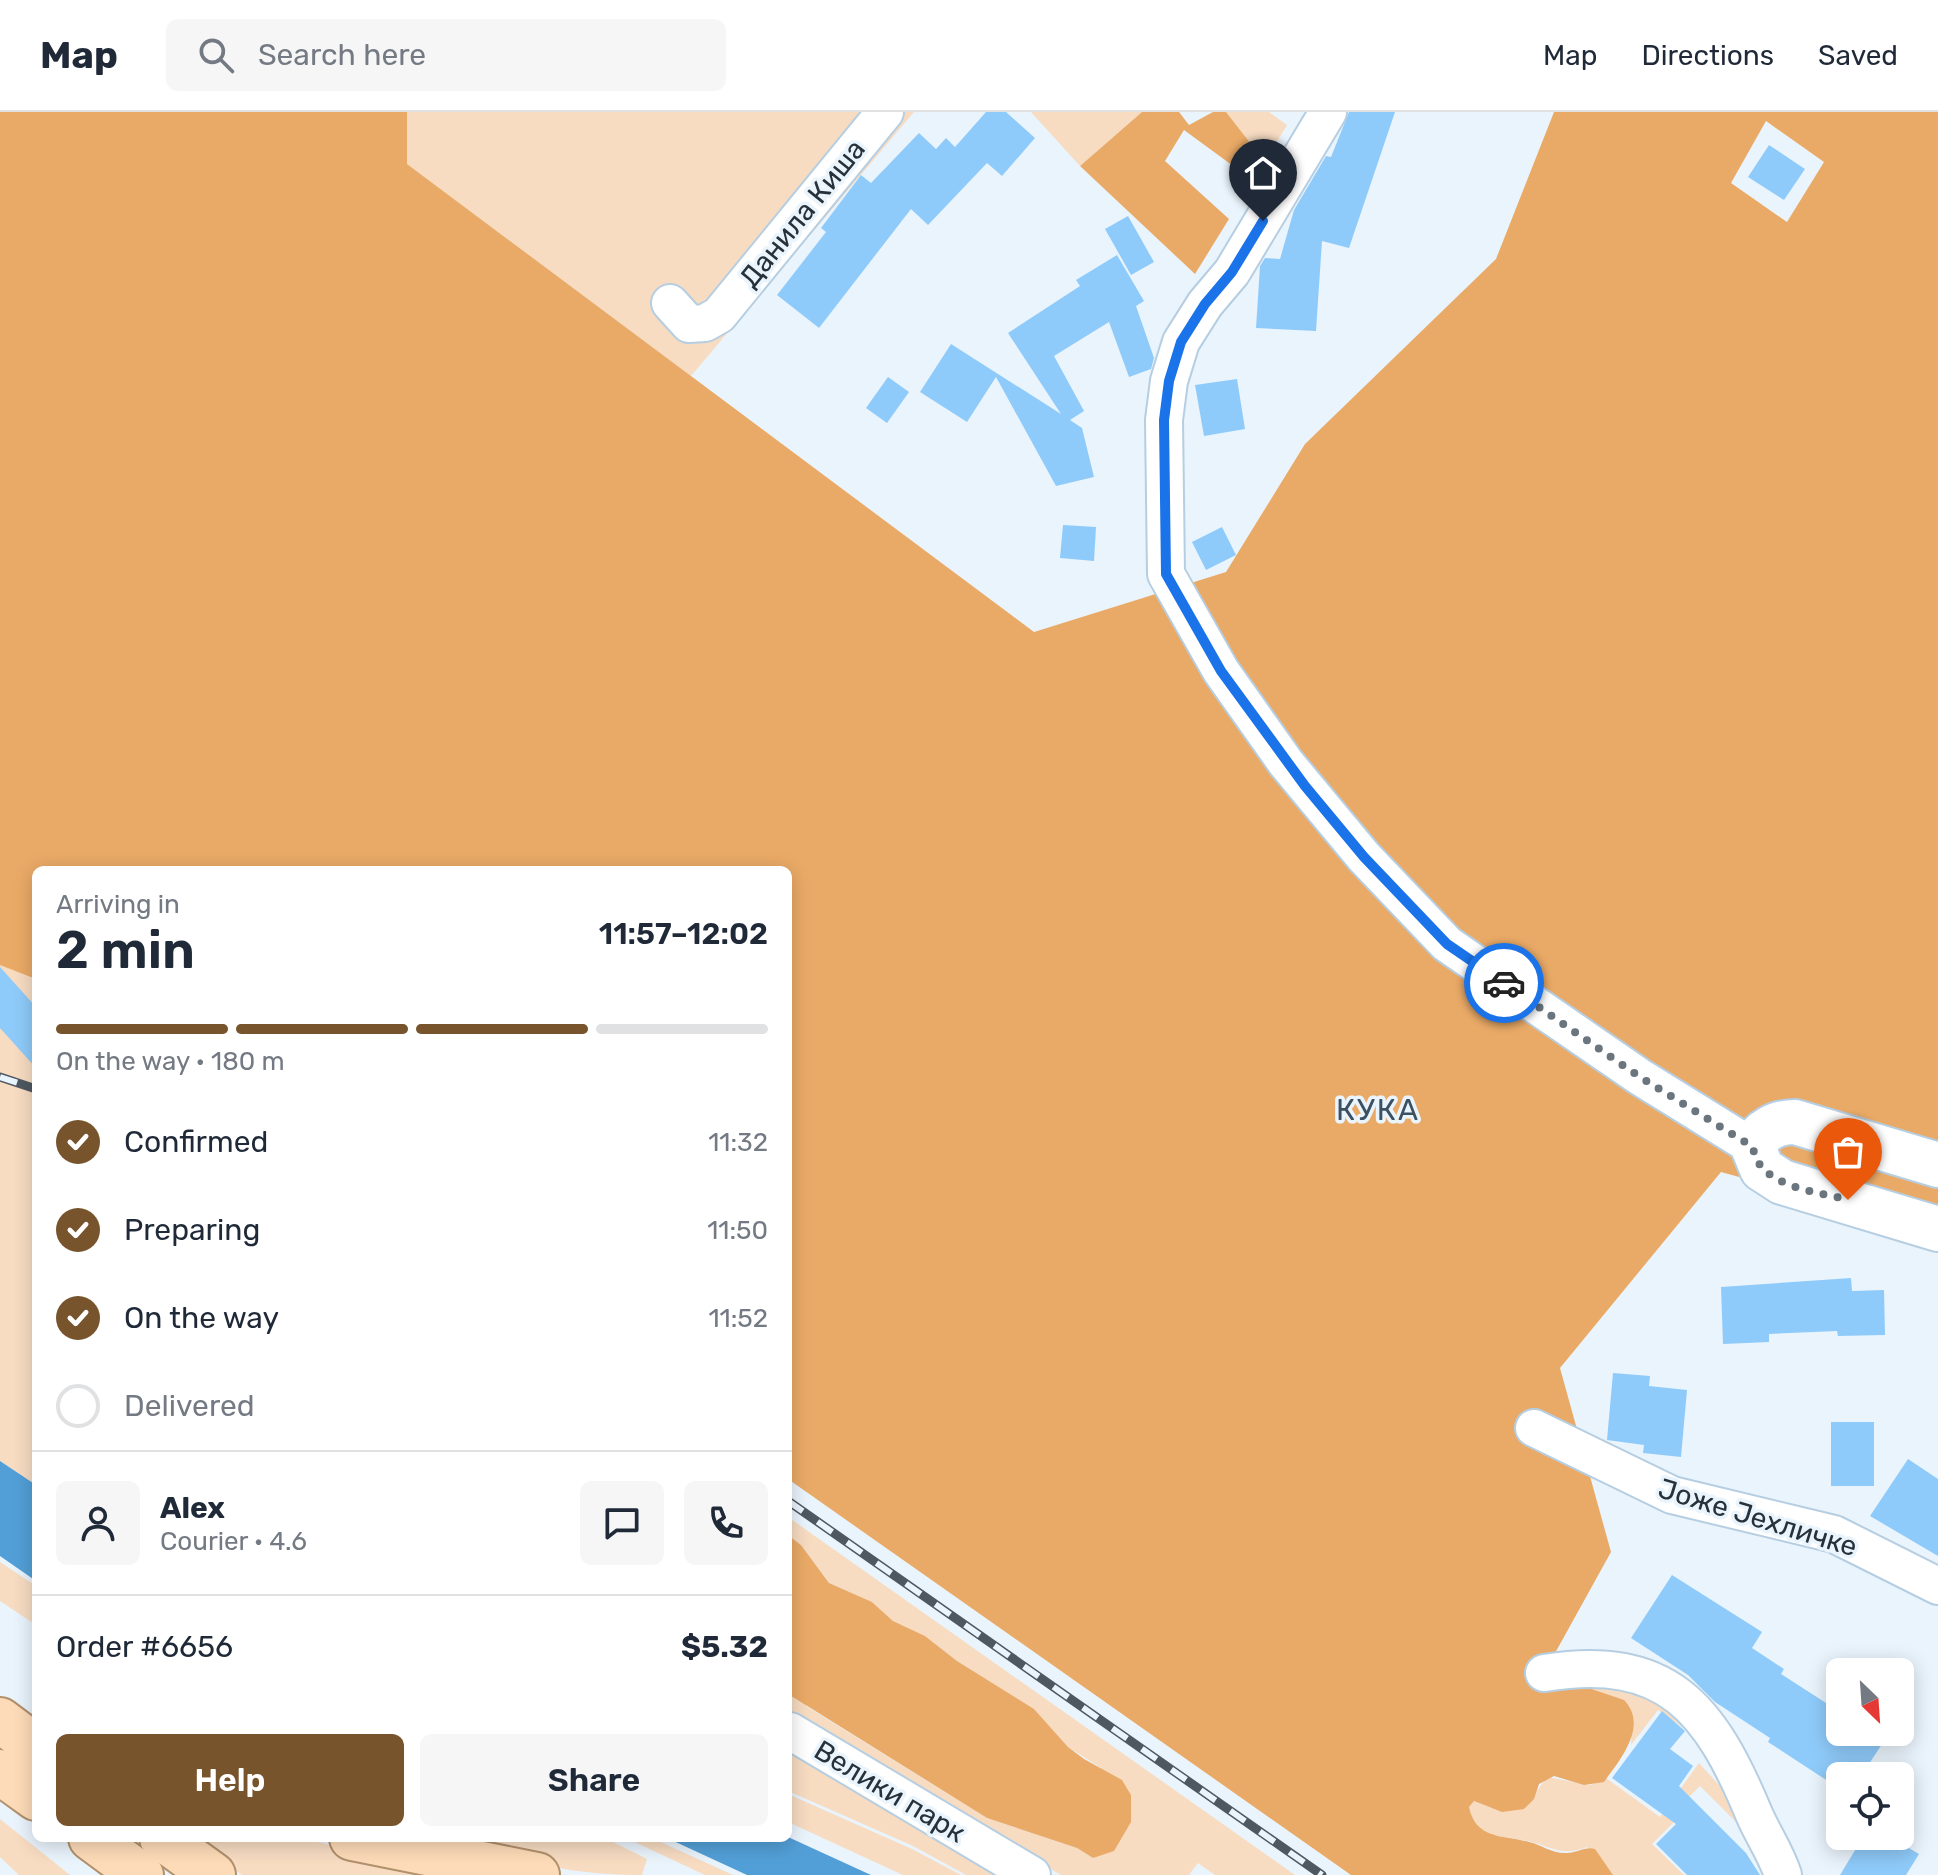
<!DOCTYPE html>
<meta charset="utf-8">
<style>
:root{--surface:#fff;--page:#f6f6f7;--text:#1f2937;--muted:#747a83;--line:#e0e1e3;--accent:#78542d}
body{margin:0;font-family:Rubik,sans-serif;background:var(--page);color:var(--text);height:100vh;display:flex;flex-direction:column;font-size:30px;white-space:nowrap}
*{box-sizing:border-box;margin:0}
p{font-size:26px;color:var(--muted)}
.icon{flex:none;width:44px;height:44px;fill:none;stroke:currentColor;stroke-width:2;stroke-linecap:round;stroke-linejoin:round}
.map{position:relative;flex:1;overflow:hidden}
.panel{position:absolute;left:32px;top:754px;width:760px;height:976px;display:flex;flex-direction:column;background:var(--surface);border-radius:12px;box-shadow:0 4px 20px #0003}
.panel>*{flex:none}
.needle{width:52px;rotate:155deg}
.buttons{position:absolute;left:1826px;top:1546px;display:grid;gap:16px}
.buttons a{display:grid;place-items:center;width:88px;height:88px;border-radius:12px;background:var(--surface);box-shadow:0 4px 20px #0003;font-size:40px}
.pin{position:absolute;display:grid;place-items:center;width:68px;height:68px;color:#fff;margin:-82px -34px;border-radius:50% 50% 50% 0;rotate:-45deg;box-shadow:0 0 8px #0007}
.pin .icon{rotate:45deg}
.courier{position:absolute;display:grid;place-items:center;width:80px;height:80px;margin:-40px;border:6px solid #1a73e8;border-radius:50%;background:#fff;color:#222;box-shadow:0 2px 10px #0007}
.head em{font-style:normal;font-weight:600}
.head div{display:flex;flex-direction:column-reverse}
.head{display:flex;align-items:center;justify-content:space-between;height:136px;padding:0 24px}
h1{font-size:52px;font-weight:600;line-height:60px}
.bar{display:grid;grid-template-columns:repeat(4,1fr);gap:12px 8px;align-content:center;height:96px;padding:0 24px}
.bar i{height:10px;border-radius:6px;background:var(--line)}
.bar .on{background:var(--accent)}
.bar p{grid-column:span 4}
.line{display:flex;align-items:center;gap:20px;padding:0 24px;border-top:2px solid var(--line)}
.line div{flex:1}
.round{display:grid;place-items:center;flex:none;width:84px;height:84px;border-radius:12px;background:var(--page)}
ol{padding:0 24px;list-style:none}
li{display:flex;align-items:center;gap:24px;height:88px}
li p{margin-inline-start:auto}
li .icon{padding:8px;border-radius:50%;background:var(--accent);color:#fff;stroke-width:4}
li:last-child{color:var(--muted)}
li i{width:44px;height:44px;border:4px solid var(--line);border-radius:50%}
.cta{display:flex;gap:16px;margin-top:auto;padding:16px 24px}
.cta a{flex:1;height:92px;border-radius:12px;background:var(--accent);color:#fff;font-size:32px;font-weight:600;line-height:92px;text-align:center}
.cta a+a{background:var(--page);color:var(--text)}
header{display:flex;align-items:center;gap:48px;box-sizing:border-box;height:112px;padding:0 40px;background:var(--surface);border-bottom:2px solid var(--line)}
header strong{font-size:38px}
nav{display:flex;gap:44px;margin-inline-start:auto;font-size:28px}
.search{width:560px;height:72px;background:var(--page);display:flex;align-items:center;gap:20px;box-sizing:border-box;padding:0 28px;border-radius:12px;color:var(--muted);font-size:30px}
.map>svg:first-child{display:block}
.green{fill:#f7dcc2}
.forest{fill:#eaaa67;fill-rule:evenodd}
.water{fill:#529fd7}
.building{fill:#8fcbfa}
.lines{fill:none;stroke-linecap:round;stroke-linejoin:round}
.street-casing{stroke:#b6cee2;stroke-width:40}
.secondary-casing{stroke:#b6cee2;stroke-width:48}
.primary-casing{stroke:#b1906c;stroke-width:48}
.street{stroke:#fff;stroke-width:36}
.secondary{stroke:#fff;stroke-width:44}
.primary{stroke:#fddbb8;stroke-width:44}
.rail-casing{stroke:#4e5860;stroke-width:9}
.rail{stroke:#eaf4fc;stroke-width:6;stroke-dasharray:18;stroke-linecap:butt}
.done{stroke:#6b757d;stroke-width:8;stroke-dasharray:0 14.4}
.route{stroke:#1a73e8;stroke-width:10}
.labels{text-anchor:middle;stroke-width:7;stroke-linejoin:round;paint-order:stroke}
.street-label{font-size:28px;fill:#273139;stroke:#eaf4fc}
.neighbourhood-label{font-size:30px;letter-spacing:2px;fill:#3b5061;stroke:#eaf4fc}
</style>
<header>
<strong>Map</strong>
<div class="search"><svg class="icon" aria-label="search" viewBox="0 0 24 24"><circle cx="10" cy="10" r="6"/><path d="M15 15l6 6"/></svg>Search here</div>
<nav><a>Map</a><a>Directions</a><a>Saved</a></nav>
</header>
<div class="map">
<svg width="1938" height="1763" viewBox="0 0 1938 1763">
<rect width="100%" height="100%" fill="#eaf4fc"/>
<g class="green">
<path d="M 407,0 L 914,0 L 691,264 L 407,52 Z"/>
<path d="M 1031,0 L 1142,0 L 1080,54 Z"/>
<path d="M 1226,0 L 1269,0 L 1287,13 L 1253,69 L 1240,59 L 1251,32 Z"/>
<path d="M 5,852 L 36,867 L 36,1373 L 0,1349 L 0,853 Z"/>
<path d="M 788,1405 L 1295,1763 L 1215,1763 L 1198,1751 L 1189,1763 L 1061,1763 L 806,1614 L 801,1602 L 788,1623 L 788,1542 L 806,1594 L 987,1706 L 1077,1736 L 1093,1746 L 1101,1656 L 1068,1635 L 1034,1597 L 957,1549 L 925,1524 L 893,1509 L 872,1490 L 829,1471 L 801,1433 L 788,1423 Z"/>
<path d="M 0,1450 L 36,1474 L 36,1513 L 0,1489 Z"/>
<path d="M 1650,1573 L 1734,1669 L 1687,1618 L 1658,1598 L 1631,1633 L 1632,1604 L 1583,1574 Z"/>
<path d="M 788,1637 L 1005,1763 L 966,1763 L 913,1734 L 788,1679 Z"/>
<path d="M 1699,1651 L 1731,1686 L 1752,1733 L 1738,1712 L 1700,1674 L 1675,1699 L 1680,1704 L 1652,1732 L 1684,1763 L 1613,1763 L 1587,1735 C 1562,1745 1552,1735 1528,1729 C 1503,1723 1476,1728 1469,1695 L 1474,1689 L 1492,1696 L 1524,1697 L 1547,1665 L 1590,1673 L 1606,1666 L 1660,1705 Z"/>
<path d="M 788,1682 L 912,1737 L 961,1763 L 903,1763 L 788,1710 Z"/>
<path d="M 0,1707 L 70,1763 L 19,1763 L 0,1745 Z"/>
<path d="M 191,1726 L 299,1726 L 472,1763 L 242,1763 Z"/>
<path d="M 483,1726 L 605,1726 L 647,1747 L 642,1763 C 594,1763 521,1757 483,1726 Z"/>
<path d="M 626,1726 L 652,1726 L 733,1763 L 705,1763 Z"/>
</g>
<g class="forest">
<path d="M 0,0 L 407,0 L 407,52 L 1034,520 L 1226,460 L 1305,332 L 1496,147 L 1554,0 L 1938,0 L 1938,1120 L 1721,1060 L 1560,1256 L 1611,1440 L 1544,1561 L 1624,1588 C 1649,1614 1620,1648 1604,1670 L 1584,1673 L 1554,1664 L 1539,1672 L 1534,1687 L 1524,1697 L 1502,1700 L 1474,1689 L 1469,1695 C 1476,1728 1504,1723 1529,1730 C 1542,1733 1551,1741 1565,1741 C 1576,1742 1584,1734 1595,1737 L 1613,1763 L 1351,1763 L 788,1367 L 788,758 L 36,758 L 36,867 L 0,853 ZM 1766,9 L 1824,50 L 1787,110 L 1731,71 Z"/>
<path d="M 1142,0 L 1179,0 L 1189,13 L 1213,0 L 1226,0 L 1251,32 L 1240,59 L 1184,18 L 1165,49 L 1229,107 L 1195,162 L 1080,54 Z"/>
<path d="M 788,1423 L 801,1433 L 829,1471 L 872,1490 L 893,1509 L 925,1524 L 957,1549 L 1034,1597 L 1068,1635 L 1084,1647 L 1122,1668 L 1131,1683 L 1131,1710 L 1114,1739 L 1093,1746 L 1077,1736 L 987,1706 L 788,1582 Z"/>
</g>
<g class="water">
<path d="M 0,1349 L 36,1373 L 36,1469 L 0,1444 Z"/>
<path d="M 788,1725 L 871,1763 L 747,1763 L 667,1726 Z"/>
</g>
<g class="building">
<path d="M 986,0 L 1006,0 L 1035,26 L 1002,64 L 987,51 L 928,113 L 911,97 L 819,216 L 777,183 L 826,120 L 821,116 L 861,63 L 871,71 L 919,21 L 936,37 L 946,26 L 955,35 Z"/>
<path d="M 1349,0 L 1395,0 L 1349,136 L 1322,129 L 1316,219 L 1256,216 L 1260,154 L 1265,146 L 1280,147 L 1294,98 L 1326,44 L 1331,45 Z"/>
<path d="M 1769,33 L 1805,57 L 1784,88 L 1748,65 Z"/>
<path d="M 1128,104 L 1154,150 L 1131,163 L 1105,117 Z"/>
<path d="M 1117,143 L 1144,189 L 1136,194 L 1154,246 L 1151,257 L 1129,265 L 1109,210 L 1054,244 L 1084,299 L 1070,308 L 1082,316 L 1094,365 L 1056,374 L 996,265 L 967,310 L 920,280 L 951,232 L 1061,302 L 1008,221 L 1080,174 L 1076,168 Z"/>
<path d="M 888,265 L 909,280 L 887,311 L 866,296 Z"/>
<path d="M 1237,267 L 1245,317 L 1204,324 L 1195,273 Z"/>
<path d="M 1063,413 L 1096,415 L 1094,449 L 1060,446 Z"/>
<path d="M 1222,415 L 1236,443 L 1206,458 L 1192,430 Z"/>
<path d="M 0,855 L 36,895 L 36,956 L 0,916 Z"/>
<path d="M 1851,1166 L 1852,1179 L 1884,1178 L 1885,1223 L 1838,1224 L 1837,1219 L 1769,1222 L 1769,1230 L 1723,1232 L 1721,1175 Z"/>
<path d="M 1613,1261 L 1650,1264 L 1649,1274 L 1687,1278 L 1681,1345 L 1643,1341 L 1644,1333 L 1607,1328 Z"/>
<rect x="1831" y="1310" width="43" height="64"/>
<path d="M 1908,1347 L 1938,1367 L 1938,1444 L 1870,1404 Z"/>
<path d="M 1672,1463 L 1762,1520 L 1752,1536 L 1784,1557 L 1781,1562 L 1840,1600 L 1840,1620 L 1890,1620 L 1861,1664 L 1840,1664 L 1840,1677 L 1768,1630 L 1770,1626 L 1715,1590 L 1688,1563 L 1631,1526 Z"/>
<path d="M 1662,1599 L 1685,1619 L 1670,1637 L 1693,1654 L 1679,1674 L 1746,1741 L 1760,1763 L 1687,1763 L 1656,1732 L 1676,1712 L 1612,1666 Z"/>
<path d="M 1877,1724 L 1888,1724 L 1919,1742 L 1906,1763 L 1840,1763 L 1857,1735 Z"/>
</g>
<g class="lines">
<g class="street-casing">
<g id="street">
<path d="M 1328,0 L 1232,160 L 1205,192 L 1181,230 L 1169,269 L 1164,308 L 1166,462 L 1221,559 L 1286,651 L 1364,745 L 1447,832 L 1640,965 L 1753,1035"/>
<path d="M 670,191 L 689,212 L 705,211 L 719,203 L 885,0"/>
<path d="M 1534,1316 L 1672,1383 L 1834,1422 L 1938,1474"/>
<path d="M 1544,1561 C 1667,1541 1710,1596 1754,1702 C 1763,1723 1776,1741 1783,1763"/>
<path d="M 790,1619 L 1032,1763"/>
</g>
</g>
<g class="secondary-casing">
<path id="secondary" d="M 1938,1053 L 1795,1010 C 1777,1010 1760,1018 1753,1035 L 1762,1057 L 1782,1070 L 1938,1117"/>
</g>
<g class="primary-casing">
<g id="primary">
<path d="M 0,1608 L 36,1635"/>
<path d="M 0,1660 L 36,1686"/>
<path d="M 91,1726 L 141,1763"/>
<path d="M 162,1726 L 213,1763"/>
<path d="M 352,1726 L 537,1763"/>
</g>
</g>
<use href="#street" class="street"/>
<use href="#secondary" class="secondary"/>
<use href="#primary" class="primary"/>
<g class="rail-casing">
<g id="rail">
<path d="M 0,965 L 36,977"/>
<path d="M 788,1389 L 1322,1763"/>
</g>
</g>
<use href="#rail" class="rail"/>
</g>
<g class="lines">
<path class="done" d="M 1504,871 L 1640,965 L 1753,1035 C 1758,1075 1816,1079 1848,1088"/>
<path class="route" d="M 1263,109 L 1232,160 L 1205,192 L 1181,230 L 1169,269 L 1164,308 L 1166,462 L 1221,559 L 1305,674 L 1364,745 L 1447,832 L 1504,871"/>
</g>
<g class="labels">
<g class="street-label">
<text transform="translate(802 101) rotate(-51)" y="10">Данила Киша</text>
<text transform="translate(1758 1405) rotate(17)" y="10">Јоже Јехличке</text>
<text transform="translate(890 1679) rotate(31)" y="10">Велики парк</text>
</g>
<g class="neighbourhood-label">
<text x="1378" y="1008">КУКА</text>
</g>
</g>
</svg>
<div class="buttons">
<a><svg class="needle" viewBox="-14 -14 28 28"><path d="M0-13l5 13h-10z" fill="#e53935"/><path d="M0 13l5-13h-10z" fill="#747a83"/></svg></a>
<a><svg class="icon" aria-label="locate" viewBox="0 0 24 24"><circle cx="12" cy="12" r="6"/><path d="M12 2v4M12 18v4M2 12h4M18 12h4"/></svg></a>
</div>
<div class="pin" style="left:1848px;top:1088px;background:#ea580c"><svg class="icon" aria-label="bag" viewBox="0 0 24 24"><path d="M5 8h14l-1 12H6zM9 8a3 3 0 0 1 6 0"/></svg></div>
<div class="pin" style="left:1263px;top:109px;background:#1f2937"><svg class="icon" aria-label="home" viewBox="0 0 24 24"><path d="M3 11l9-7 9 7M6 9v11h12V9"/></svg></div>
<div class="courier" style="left:1504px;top:871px"><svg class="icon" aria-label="car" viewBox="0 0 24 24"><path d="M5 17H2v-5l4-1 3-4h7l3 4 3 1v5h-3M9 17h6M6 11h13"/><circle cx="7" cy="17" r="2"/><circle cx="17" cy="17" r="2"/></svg></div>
<section class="panel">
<div class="head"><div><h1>2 min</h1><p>Arriving in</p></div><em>11:57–12:02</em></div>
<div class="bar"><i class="on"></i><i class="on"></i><i class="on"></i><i></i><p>On the way · 180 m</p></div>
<ol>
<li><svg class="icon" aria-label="check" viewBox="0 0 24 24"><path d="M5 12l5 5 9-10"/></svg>Confirmed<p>11:32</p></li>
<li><svg class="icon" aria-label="check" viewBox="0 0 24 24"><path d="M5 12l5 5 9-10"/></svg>Preparing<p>11:50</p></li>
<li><svg class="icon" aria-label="check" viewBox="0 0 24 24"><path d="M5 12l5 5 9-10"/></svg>On the way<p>11:52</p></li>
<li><i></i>Delivered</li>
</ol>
<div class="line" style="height:144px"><a class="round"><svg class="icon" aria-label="person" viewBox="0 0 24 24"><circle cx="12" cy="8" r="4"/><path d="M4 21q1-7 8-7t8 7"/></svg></a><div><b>Alex</b><p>Courier · 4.6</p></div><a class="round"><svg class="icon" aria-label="chat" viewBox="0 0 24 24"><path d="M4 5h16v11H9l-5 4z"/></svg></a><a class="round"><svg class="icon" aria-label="phone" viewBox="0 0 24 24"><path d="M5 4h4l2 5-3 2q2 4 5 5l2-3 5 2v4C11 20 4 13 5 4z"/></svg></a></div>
<div class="line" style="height:104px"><div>Order #6656</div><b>$5.32</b></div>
<div class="cta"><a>Help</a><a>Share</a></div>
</section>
</div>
